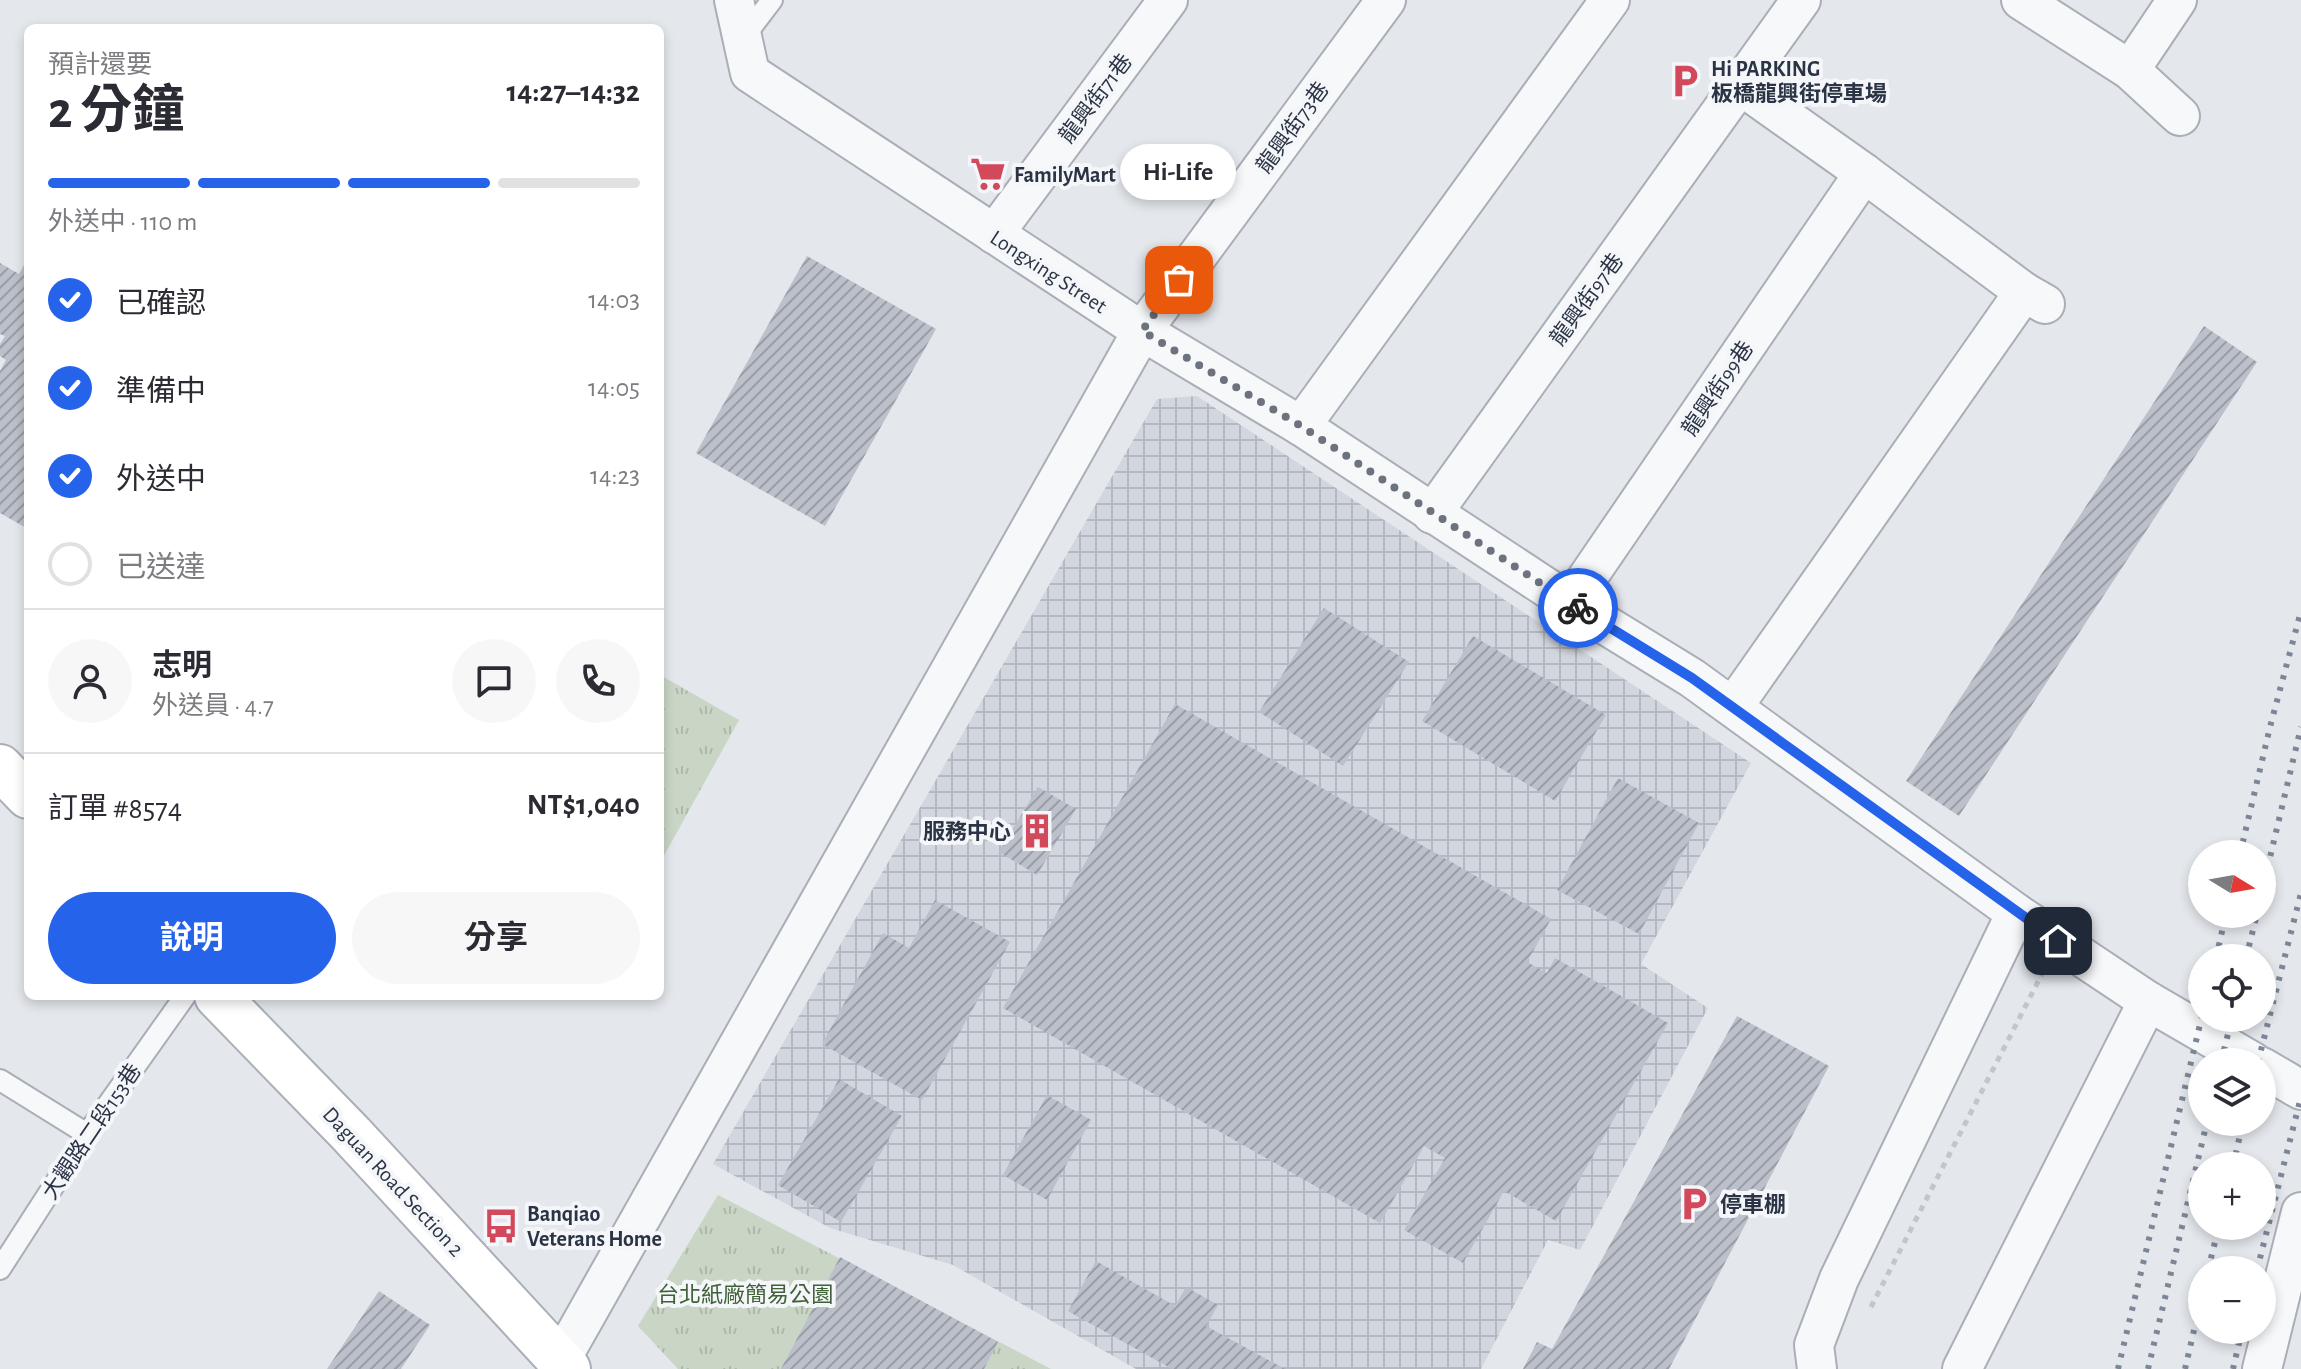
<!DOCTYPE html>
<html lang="zh-TW">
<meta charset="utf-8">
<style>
:root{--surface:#fff;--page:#f7f7f7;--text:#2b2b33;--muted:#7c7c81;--line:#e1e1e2;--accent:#2563eb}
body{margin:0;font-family:"Alegreya Sans","Noto Sans TC",sans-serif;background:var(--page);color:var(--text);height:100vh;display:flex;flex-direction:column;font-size:30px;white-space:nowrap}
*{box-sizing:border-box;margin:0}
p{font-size:26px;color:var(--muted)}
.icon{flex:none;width:44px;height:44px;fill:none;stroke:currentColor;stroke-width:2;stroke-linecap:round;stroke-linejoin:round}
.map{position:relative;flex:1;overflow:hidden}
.drawer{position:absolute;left:24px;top:24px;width:640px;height:976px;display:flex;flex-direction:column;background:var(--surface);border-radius:12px;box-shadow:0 4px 12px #0003}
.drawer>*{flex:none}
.needle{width:52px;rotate:101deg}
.buttons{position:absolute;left:2188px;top:840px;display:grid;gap:16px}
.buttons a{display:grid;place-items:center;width:88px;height:88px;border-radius:50%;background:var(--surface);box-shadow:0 4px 12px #0003;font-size:40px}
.pin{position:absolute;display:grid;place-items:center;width:68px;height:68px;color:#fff;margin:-34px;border-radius:16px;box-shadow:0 4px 12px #0006}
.courier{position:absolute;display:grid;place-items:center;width:80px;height:80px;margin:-40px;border:6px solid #2563eb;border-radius:50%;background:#fff;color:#222;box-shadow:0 2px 10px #0007}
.bubble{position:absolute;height:56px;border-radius:28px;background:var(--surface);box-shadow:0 4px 12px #0003;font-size:26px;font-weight:700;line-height:56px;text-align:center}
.head em{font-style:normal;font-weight:700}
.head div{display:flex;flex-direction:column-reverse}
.head{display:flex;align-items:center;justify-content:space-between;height:136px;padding:0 24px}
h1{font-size:52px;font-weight:700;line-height:60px}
.bar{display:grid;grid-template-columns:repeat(4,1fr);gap:12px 8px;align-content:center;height:96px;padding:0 24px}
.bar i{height:10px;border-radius:6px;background:var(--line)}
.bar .on{background:var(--accent)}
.bar p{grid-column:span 4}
.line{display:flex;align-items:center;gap:20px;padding:0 24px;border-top:2px solid var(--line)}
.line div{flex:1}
.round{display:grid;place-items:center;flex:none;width:84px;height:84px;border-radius:42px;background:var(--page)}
ol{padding:0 24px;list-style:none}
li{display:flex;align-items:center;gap:24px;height:88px}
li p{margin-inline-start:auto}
li .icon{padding:8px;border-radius:50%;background:var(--accent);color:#fff;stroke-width:4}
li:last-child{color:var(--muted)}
li i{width:44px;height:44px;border:4px solid var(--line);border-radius:50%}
.action{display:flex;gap:16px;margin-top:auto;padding:16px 24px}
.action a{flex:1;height:92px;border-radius:48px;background:var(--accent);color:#fff;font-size:32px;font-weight:700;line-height:92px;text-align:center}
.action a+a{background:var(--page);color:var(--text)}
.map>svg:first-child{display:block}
.industrial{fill:url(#industrial-grid)}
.grass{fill:url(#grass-tufts)}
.building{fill:url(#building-hatch)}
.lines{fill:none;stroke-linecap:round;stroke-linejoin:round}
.service-casing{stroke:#a9aeb7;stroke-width:24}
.minor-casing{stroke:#a9aeb7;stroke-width:42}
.secondary-casing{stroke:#a9aeb7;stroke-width:48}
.path{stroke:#c2c5cb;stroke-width:5;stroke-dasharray:6 6;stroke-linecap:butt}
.service{stroke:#f7f8fa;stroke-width:20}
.minor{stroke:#f7f8fa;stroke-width:38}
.secondary{stroke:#fff;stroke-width:44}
.rail{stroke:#7d8696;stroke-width:6;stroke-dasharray:4 8;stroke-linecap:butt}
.done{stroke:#6c737f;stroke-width:8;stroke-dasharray:0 14.4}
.route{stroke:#2563eb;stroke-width:10}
.labels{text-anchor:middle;stroke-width:8;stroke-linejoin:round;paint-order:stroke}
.poi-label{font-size:22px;font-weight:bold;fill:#2b3445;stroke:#f4f6f9;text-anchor:start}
.street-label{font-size:22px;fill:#2b3445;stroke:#f4f6f9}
.park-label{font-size:22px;fill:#3f6138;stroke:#f4f6f9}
</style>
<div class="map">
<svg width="2301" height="1369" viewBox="0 0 2301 1369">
<defs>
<pattern id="industrial-grid" width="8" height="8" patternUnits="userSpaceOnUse" patternTransform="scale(2)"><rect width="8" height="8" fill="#d2d6de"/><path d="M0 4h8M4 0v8" fill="none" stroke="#b4b8c0"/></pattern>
<pattern id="grass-tufts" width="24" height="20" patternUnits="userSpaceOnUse" patternTransform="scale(2)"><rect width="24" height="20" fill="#c9d6c5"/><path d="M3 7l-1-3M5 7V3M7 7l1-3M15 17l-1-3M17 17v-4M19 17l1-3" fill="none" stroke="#adb8ab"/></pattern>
<pattern id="building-hatch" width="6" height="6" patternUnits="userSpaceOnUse" patternTransform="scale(2)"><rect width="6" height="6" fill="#bbc0ca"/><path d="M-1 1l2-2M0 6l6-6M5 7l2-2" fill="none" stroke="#989da6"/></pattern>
</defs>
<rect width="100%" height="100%" fill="#e4e7ec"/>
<path class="industrial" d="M 1197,396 L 1751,763 L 1641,964 L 1708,1008 L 1580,1250 L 1548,1240 L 1481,1369 L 1136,1369 L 953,1265 L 830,1228 L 713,1164 L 1157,399 Z"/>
<g class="grass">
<path d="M 660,675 L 739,720 L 660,863 Z"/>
<path d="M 718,1195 L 1051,1369 L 678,1369 L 638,1326 Z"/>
</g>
<g class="building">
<path d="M 807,256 L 936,329 L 825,526 L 696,453 Z"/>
<path d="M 28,258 L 28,529 L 0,513 L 0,371 L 6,360 L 0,356 L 0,344 L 5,336 L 0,334 L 0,263 L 19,274 Z"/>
<path d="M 2204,326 L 2257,362 L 1959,816 L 1906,781 Z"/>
<path d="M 1324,608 L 1409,662 L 1343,766 L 1259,712 Z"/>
<path d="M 1473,636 L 1606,715 L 1555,801 L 1422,721 Z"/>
<path d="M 1175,704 L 1551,919 L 1527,962 L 1547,973 L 1555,958 L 1668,1023 L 1556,1221 L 1504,1191 L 1463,1263 L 1404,1230 L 1445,1158 L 1424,1146 L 1380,1223 L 1003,1008 Z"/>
<path d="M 1618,778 L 1699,823 L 1639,934 L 1557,890 Z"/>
<path d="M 1038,787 L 1076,809 L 1037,875 L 999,852 Z"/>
<path d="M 935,900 L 1010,942 L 922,1100 L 822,1044 L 883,933 L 909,948 Z"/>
<path d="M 1737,1016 L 1829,1066 L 1669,1369 L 1523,1369 L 1537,1342 L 1552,1349 Z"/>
<path d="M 839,1079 L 902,1116 L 841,1222 L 778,1185 Z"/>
<path d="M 1047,1095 L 1091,1120 L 1047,1200 L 1003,1175 Z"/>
<path d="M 840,1257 L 998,1342 L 984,1369 L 781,1369 Z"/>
<path d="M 1096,1261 L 1175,1306 L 1186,1287 L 1218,1305 L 1206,1326 L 1285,1369 L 1172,1369 L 1068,1311 Z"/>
<path d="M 379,1291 L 430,1325 L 401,1369 L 327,1369 Z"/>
</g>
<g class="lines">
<g class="service-casing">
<g id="service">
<path d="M 743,38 L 772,0"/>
<path d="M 0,1080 L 87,1134"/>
<path d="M 0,1269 L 87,1134 L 185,996"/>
</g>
</g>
<g class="minor-casing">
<g id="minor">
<path d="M 734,0 L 750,73 L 1142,331 L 1301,426 L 1570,603 L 1692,678 L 2016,913 L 2148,1001 L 2253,1062"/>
<path d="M 2021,0 L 2130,70 L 2180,116"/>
<path d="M 2130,70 L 2177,0"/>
<path d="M 1740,85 L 1864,173 L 2024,292 L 2045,304"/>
<path d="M 994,234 L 1168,0"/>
<path d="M 1301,426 L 1610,0"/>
<path d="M 1432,514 L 1801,0"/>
<path d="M 1570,603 L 1864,173"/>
<path d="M 1733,707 L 2024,292"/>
<path d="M 2262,1067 L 2301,1090"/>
<path d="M 560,1361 L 1142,331 L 1386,0"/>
<path d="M 1817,1369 L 1814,1345 L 1839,1279 L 2016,913"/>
<path d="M 1962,1369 L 2148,1001"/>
<path d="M 2262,1369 L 2301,1212"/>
</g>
</g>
<g class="secondary-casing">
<g id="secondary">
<path d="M 0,767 L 28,796"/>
<path d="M 217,996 L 352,1135 L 568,1369"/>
</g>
</g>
<path class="path" d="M 1871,1307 L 2042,974"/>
<use href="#service" class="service"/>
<use href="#minor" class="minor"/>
<use href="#secondary" class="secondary"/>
<g class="rail">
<path d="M 2240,854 L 2270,727 L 2301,611"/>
<path d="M 2262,891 L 2301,727"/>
<path d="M 2216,958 L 2226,914"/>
<path d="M 2246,958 L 2257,914"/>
<path d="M 2221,1062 L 2232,1018"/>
<path d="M 2258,1062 L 2301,893"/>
<path d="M 2233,1166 L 2243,1122"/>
<path d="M 2208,1270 L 2219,1226"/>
<path d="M 2257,1270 L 2301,1097"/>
<path d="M 2118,1369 L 2202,1016"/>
<path d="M 2148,1369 L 2207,1122"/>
<path d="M 2185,1369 L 2202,1296"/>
<path d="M 2233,1369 L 2242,1330"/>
</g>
</g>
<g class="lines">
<path class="done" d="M 1179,280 L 1142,331 L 1301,426 L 1578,608"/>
<path class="route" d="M 1578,608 L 1692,678 L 2058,941"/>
</g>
<defs>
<g id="parking-bare" transform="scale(2.76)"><path d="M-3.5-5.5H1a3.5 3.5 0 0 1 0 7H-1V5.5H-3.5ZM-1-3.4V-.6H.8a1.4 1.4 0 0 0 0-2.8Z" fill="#d1495b" stroke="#f4f6f9" stroke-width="2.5" paint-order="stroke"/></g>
<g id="supermarket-bare" transform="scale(2.76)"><path d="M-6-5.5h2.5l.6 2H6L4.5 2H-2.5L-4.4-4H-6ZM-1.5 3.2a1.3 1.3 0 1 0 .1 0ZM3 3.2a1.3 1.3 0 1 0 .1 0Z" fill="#d1495b" stroke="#f4f6f9" stroke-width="2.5" paint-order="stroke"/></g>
<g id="building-bare" transform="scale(2.76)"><path d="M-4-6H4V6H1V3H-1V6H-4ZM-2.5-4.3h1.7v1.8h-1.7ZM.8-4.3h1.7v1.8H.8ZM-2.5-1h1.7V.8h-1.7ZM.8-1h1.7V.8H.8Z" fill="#d1495b" stroke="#f4f6f9" stroke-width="2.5" paint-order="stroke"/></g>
<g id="bus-bare" transform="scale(2.76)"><path d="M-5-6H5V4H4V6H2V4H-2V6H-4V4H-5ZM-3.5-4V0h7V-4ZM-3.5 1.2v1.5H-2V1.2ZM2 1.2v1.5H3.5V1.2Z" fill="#d1495b" stroke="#f4f6f9" stroke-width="2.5" paint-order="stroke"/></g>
</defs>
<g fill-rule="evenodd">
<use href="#parking-bare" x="1685" y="81"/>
<use href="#supermarket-bare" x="988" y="174"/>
<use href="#building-bare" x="1037" y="831"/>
<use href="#parking-bare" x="1694" y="1204"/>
<use href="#bus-bare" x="501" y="1226"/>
</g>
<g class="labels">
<g class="poi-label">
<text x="1711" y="76">Hi PARKING<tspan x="1711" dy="25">板橋龍興街停車場</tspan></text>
<text x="1014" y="182">FamilyMart</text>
<text x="1011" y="839" text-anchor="end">服務中心</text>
<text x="1720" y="1212">停車棚</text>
<text x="527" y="1221">Banqiao<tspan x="527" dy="25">Veterans Home</tspan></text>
</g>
<g class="street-label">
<text transform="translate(1095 98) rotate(-53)" y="8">龍興街71巷</text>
<text transform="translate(1292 127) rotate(-54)" y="8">龍興街73巷</text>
<text transform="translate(1049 271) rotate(33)" y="8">Longxing Street</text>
<text transform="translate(1586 299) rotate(-54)" y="8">龍興街97巷</text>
<text transform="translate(1717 388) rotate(-56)" y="8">龍興街99巷</text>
<text transform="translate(91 1131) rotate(-56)" y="8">大觀路二段153巷</text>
<text transform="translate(394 1181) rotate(47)" y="8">Daguan Road Section 2</text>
</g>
<g class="park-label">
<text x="745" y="1302">台北紙廠簡易公園</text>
</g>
</g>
</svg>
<div class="buttons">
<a><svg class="needle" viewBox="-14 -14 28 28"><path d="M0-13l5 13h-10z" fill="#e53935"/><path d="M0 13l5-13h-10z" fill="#7c7c81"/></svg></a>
<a><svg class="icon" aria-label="locate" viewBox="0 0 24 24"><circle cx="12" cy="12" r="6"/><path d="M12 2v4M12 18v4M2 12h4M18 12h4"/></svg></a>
<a><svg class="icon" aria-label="layers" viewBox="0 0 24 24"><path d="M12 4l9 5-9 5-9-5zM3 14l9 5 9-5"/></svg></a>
<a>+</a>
<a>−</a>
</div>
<div class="pin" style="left:1179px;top:280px;background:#ea580c"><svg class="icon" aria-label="bag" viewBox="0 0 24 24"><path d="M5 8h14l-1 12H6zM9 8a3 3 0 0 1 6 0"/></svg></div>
<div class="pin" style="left:2058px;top:941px;background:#1f2937"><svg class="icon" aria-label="home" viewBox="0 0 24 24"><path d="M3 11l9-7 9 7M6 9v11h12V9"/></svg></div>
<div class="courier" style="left:1578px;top:608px"><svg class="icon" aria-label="bike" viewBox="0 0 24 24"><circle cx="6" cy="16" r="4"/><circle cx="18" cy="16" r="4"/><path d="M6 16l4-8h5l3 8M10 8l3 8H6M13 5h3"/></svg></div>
<div class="bubble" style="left:1120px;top:144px;width:116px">Hi-Life</div>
<section class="drawer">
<div class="head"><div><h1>2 分鐘</h1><p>預計還要</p></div><em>14:27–14:32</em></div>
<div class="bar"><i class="on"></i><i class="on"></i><i class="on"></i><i></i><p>外送中 · 110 m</p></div>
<ol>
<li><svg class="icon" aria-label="check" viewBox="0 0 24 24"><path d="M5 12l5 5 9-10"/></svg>已確認<p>14:03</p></li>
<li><svg class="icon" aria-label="check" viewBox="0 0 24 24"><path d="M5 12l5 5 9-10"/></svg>準備中<p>14:05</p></li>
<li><svg class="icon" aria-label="check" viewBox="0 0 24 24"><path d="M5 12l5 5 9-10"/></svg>外送中<p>14:23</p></li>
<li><i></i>已送達</li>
</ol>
<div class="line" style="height:144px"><a class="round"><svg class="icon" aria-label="person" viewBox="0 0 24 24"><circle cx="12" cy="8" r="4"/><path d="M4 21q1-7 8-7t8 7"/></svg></a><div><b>志明</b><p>外送員 · 4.7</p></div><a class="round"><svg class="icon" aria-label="chat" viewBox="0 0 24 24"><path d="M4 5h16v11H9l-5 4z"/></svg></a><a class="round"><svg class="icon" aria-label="phone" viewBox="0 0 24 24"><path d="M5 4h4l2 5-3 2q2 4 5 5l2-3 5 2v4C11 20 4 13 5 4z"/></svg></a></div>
<div class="line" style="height:104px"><div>訂單 #8574</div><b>NT$1,040</b></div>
<div class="action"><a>說明</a><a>分享</a></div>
</section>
</div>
